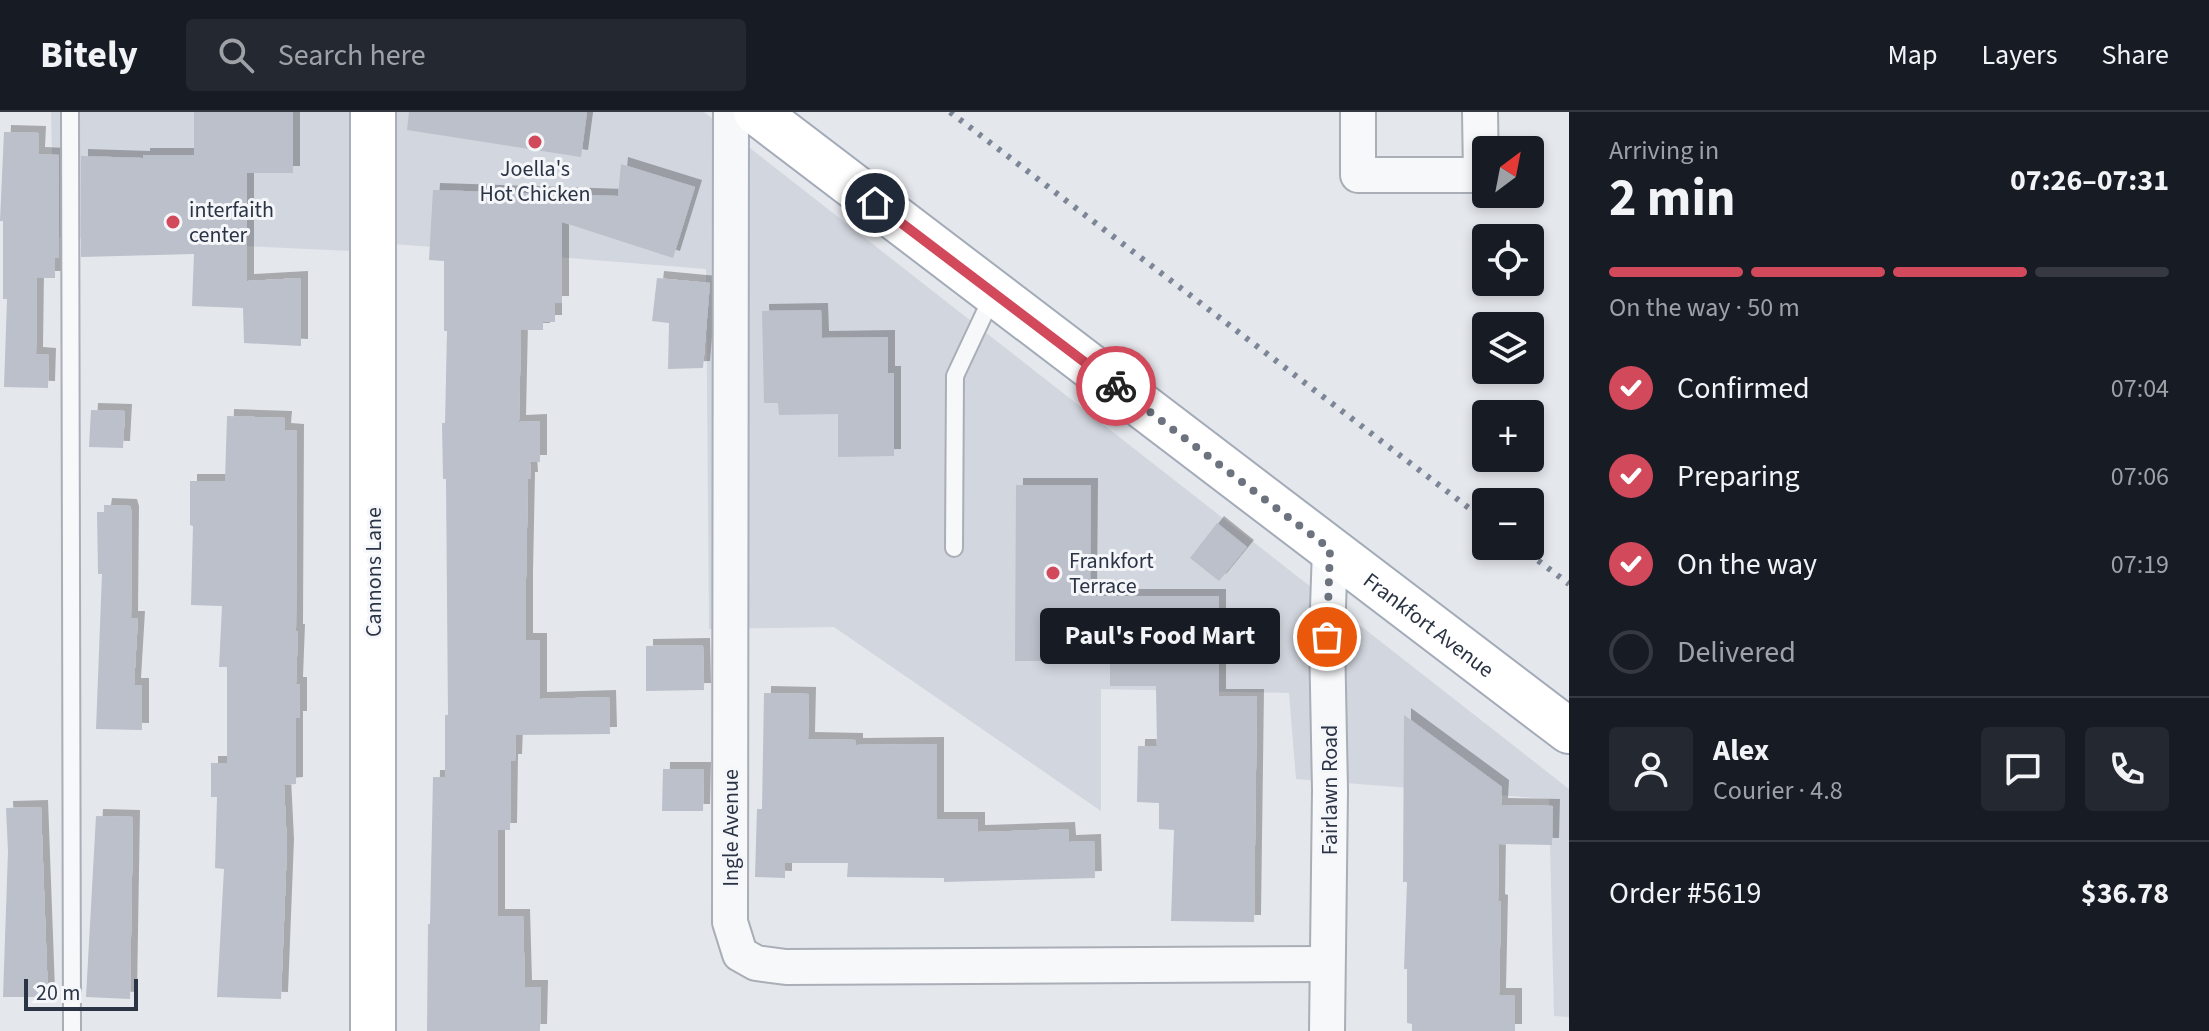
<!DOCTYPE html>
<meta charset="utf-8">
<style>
:root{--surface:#171b24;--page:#242831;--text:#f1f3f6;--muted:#9ea1a6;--line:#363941;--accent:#d1495b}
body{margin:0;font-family:"Source Sans 3",sans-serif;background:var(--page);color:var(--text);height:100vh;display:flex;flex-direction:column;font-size:30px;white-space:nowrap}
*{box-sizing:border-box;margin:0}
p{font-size:26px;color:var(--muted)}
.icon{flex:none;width:44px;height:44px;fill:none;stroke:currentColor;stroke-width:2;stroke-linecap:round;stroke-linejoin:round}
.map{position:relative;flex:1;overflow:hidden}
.details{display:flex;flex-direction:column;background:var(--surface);width:640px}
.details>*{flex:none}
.needle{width:52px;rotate:32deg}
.tools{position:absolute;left:1472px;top:24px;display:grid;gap:16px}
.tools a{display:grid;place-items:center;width:72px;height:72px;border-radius:8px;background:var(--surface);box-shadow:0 4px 12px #0003;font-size:40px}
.scale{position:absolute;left:24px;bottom:20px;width:114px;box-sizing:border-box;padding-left:8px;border:4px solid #2b3445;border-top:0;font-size:22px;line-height:28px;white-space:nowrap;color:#2b3445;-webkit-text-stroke:6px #f4f6f9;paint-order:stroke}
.pin{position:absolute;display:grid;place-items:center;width:68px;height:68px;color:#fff;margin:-34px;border:4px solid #fff;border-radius:50%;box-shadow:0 2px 8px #0007}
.courier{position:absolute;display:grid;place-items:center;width:80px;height:80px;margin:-40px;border:6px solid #d1495b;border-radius:50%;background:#fff;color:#222;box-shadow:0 2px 10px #0007}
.bubble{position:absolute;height:56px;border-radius:8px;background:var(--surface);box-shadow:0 4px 12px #0003;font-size:26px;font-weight:700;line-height:56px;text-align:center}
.overview em{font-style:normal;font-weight:700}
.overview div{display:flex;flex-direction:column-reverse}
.overview{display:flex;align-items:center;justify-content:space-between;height:136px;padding:0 40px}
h1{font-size:52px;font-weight:700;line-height:60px}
.bar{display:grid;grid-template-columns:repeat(4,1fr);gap:12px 8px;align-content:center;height:96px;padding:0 40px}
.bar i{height:10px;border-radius:6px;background:var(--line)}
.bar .on{background:var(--accent)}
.bar p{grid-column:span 4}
.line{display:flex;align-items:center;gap:20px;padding:0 40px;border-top:2px solid var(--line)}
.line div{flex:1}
.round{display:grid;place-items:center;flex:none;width:84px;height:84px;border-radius:8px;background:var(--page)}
ol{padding:0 40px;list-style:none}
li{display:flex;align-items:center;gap:24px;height:88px}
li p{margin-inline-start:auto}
li .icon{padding:8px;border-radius:50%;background:var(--accent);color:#fff;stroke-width:4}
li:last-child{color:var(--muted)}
li i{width:44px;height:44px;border:4px solid var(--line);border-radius:50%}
header{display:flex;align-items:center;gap:48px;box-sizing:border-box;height:112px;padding:0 40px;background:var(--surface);border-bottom:2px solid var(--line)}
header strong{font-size:38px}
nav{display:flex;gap:44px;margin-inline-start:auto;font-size:28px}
.search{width:560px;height:72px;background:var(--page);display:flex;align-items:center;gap:20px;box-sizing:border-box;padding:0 28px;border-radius:8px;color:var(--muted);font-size:30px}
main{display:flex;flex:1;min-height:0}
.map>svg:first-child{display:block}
.built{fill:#d2d6de}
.building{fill:#bbc0ca;filter:url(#shadow)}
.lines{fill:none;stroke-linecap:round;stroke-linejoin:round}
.lane-casing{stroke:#a9aeb7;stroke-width:20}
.street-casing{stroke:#a9aeb7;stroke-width:38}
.secondary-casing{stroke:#a9aeb7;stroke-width:48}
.primary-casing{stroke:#a3abb8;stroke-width:48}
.lane{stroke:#f7f8fa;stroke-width:16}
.street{stroke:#f7f8fa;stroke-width:34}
.secondary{stroke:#fff;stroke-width:44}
.primary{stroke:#fff;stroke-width:44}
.rail{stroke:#7d8696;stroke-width:6;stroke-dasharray:4 8;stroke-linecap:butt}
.done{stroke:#6c737f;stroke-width:8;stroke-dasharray:0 14.4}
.route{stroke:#d1495b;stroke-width:10}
.poi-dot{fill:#d1495b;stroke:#f4f6f9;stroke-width:3}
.labels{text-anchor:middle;stroke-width:6;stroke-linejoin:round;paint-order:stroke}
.poi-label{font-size:22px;fill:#2b3445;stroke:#f4f6f9;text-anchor:start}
.street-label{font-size:22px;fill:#2b3445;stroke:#f4f6f9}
</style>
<header>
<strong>Bitely</strong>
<div class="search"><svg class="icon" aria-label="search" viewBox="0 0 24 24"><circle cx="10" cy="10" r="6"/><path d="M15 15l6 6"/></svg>Search here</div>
<nav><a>Map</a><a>Layers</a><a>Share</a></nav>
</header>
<main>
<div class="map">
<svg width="1569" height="919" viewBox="0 0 1569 919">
<defs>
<filter id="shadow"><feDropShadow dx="7" dy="-7" stdDeviation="0" flood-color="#0004"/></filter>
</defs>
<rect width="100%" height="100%" fill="#e4e7ec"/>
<g class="built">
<path d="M 51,0 L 350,0 L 351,139 L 54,125 Z"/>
<path d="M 397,0 L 704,0 L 1569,677 L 1569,905 L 1554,904 L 1549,687 L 1296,667 L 1289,581 L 1101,577 L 1101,699 L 834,515 L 709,517 L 706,157 L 394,132 Z"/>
</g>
<g class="building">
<path d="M 194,0 L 293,0 L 293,61 L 247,61 L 247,169 L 301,166 L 301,234 L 244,231 L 243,196 L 192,194 L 194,142 L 81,145 L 81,44 L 143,46 L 143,43 L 194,43 Z"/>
<path d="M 409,0 L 587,0 L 581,45 L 407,18 Z"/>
<path d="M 4,20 L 39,21 L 38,42 L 59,43 L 59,146 L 55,146 L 55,166 L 37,166 L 36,242 L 49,243 L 48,276 L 4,275 L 7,187 L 3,187 L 3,109 L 0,109 Z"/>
<path d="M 621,52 L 695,75 L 673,146 L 562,110 L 562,191 L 555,191 L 555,210 L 543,210 L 543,218 L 521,218 L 519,310 L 540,309 L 540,350 L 530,350 L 531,367 L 528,367 L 526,467 L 526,528 L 540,528 L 540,587 L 609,585 L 610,622 L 516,623 L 515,649 L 511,649 L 510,718 L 498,718 L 498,804 L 523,804 L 525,875 L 541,875 L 540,919 L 427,919 L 428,812 L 430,812 L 433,665 L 445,665 L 445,603 L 448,603 L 446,367 L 443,367 L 442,311 L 445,311 L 447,219 L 444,219 L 444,149 L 429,148 L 433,78 L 618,84 Z"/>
<path d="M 657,166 L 710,171 L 703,256 L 668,257 L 669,211 L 652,209 Z"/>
<path d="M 821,198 L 822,226 L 888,225 L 888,261 L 894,261 L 894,344 L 838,345 L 838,302 L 779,303 L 778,291 L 764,291 L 762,199 Z"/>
<path d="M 91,298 L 125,299 L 123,336 L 89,335 Z"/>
<path d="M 227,304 L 285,306 L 284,318 L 297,319 L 296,519 L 298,519 L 296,572 L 300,572 L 300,606 L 296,606 L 296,672 L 284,673 L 287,734 L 281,887 L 217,885 L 224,757 L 215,756 L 217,685 L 211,685 L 211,651 L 227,651 L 227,555 L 219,555 L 222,494 L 191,493 L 193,414 L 190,413 L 190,369 L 225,369 Z"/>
<path d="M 1016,373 L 1091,373 L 1090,484 L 1219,484 L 1219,584 L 1257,584 L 1254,810 L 1171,809 L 1174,718 L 1159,717 L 1159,691 L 1137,690 L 1138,634 L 1157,634 L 1156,574 L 1110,574 L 1110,549 L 1015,549 Z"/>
<path d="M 105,393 L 130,394 L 132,401 L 131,506 L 138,506 L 134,573 L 142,573 L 142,618 L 96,617 L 102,462 L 98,462 L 97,400 L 104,400 Z"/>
<path d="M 1217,411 L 1247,435 L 1219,469 L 1190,446 Z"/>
<path d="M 703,533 L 704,578 L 646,579 L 646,534 Z"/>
<path d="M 764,581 L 809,582 L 808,627 L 856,628 L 856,633 L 937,632 L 937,707 L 978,707 L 978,720 L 1068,717 L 1069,730 L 1094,729 L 1095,766 L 944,770 L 944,766 L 847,765 L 848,751 L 785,751 L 785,766 L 755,765 L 757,697 L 762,697 Z"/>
<path d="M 1404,603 L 1502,675 L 1501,693 L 1553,694 L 1552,733 L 1499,732 L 1498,789 L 1501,790 L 1499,883 L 1515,883 L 1515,919 L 1412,919 L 1412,912 L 1407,911 L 1407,857 L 1404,857 L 1407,770 L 1403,770 Z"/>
<path d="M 663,657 L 704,657 L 703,699 L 662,699 Z"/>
<path d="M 41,695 L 48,885 L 3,885 L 8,739 L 6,696 Z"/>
<path d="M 96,704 L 133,705 L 130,887 L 86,885 Z"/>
</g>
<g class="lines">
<g class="lane-casing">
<g id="lane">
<path d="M 70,0 L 72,919"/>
<path d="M 954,436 L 955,264 L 993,183"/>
</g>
</g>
<g class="street-casing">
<g id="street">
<path d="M 731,0 L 730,810 L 740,842 L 756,851 L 786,855 L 1327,852"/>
<path d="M 1358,0 L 1358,63 L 1481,63 L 1480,0"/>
<path d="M 1327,919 L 1330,678 L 1327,525 L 1330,437"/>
</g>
</g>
<g class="secondary-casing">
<path id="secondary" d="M 373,919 L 373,0"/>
</g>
<g class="primary-casing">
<g id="primary">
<path id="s1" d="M 756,0 L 1569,619"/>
</g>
</g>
<use href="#lane" class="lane"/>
<use href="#street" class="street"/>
<use href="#secondary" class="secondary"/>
<use href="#primary" class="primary"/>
<g class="rail">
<path d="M 950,0 L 1486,409"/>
<path d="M 1519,434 L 1569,472"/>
</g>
</g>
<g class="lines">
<path class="done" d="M 1116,274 L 1330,437 L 1327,525"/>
<path class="route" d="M 875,91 L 1116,274"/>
</g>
<g class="poi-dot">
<circle cx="535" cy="30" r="8"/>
<circle cx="173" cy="110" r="8"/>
<circle cx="1053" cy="461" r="8"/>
</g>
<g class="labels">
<g class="poi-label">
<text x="535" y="64" text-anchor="middle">Joella's<tspan x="535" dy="25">Hot Chicken</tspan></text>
<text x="189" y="105">interfaith<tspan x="189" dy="25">center</tspan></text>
<text x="1069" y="456">Frankfort<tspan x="1069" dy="25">Terrace</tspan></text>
</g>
<g class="street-label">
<text transform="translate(373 460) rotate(-90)" y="8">Cannons Lane</text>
<text dy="8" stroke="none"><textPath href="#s1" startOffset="846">Frankfort Avenue</textPath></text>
<text transform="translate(1329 678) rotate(-90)" y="8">Fairlawn Road</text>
<text transform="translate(730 716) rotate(-90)" y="8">Ingle Avenue</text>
</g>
</g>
</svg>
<div class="tools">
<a><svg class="needle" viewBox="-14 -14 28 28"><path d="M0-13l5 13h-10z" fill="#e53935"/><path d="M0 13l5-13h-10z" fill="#9ea1a6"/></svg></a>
<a><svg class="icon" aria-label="locate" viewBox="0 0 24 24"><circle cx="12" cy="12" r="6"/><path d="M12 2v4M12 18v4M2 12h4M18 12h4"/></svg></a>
<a><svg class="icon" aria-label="layers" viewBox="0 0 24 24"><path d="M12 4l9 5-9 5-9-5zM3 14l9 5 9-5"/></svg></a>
<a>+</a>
<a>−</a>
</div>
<div class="scale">20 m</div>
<div class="pin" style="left:1327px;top:525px;background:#ea580c"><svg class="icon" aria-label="bag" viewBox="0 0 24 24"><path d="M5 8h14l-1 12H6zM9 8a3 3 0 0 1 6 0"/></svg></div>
<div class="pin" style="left:875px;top:91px;background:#1f2937"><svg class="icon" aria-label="home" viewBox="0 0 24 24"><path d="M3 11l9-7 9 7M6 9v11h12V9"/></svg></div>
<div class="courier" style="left:1116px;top:274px"><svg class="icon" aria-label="bike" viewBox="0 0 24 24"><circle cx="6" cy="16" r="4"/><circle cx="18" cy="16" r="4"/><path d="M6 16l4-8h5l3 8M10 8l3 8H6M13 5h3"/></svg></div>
<div class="bubble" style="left:1040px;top:496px;width:240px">Paul's Food Mart</div>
</div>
<section class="details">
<div class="overview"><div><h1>2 min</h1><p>Arriving in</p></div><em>07:26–07:31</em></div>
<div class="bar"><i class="on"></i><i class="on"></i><i class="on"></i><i></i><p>On the way · 50 m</p></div>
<ol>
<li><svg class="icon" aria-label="check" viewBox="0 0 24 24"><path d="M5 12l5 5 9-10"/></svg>Confirmed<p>07:04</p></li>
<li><svg class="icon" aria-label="check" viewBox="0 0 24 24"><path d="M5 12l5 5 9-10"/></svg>Preparing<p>07:06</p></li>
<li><svg class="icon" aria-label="check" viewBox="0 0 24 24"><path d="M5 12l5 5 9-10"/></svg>On the way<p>07:19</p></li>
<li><i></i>Delivered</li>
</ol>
<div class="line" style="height:144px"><a class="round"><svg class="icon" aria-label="person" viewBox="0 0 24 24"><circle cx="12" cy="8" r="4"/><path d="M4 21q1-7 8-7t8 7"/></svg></a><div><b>Alex</b><p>Courier · 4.8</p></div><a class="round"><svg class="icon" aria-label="chat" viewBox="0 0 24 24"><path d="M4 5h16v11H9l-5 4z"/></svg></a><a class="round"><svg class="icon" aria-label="phone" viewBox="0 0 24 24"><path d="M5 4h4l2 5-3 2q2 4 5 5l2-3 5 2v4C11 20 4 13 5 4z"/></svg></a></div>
<div class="line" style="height:104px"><div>Order #5619</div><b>$36.78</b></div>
</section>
</main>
